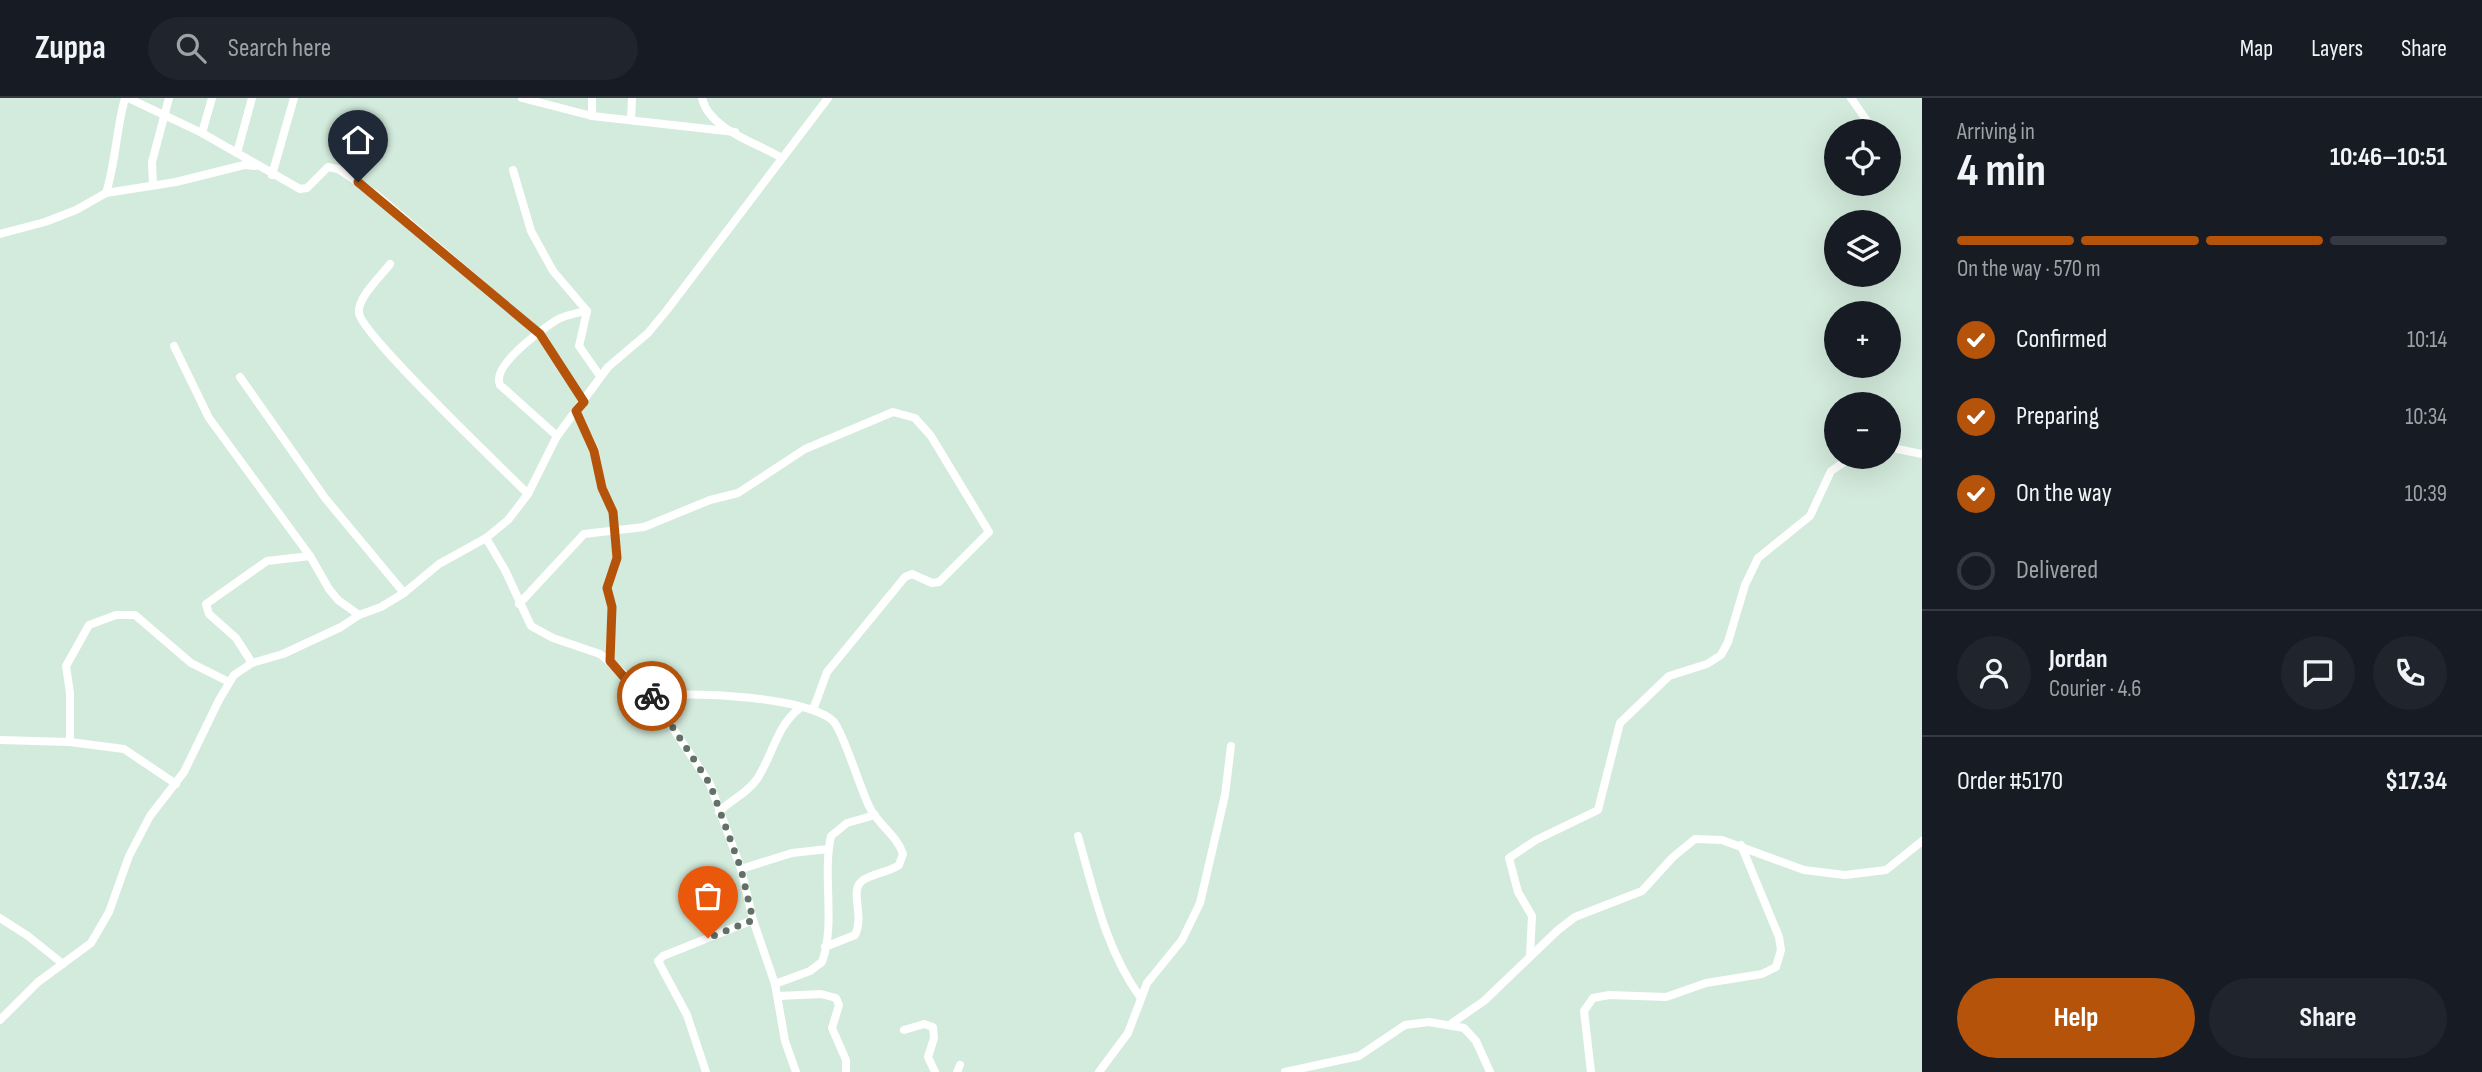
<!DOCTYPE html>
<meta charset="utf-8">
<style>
:root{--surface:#171b24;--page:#20242c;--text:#f1f3f6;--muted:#9ea1a6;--line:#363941;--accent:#b45309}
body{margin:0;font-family:"Sofia Sans Condensed",sans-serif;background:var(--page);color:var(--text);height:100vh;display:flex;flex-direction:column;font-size:26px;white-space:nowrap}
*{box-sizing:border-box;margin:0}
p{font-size:23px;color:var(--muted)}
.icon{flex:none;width:38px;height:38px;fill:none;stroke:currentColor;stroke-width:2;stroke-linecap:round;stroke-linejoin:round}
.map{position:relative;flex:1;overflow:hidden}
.panel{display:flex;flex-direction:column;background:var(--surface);width:560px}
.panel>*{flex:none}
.controls{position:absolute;left:1824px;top:21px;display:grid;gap:14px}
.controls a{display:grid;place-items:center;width:77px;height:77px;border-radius:50%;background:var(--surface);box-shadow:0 7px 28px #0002;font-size:35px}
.pin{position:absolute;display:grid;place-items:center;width:60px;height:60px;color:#fff;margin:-72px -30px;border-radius:50% 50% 50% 0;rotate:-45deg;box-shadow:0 0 7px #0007}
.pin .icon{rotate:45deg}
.courier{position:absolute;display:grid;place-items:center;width:70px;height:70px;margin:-35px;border:5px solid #b45309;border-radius:50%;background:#fff;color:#222;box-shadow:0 2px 9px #0007}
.overview em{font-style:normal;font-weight:700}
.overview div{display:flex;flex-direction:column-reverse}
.overview{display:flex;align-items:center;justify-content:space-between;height:119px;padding:0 35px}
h1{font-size:46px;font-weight:700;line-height:52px}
.bar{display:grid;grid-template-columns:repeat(4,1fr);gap:10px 7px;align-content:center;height:84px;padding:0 35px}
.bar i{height:9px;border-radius:5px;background:var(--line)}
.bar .active{background:var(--accent)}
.bar p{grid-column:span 4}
.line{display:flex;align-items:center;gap:18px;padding:0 35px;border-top:2px solid var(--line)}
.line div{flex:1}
.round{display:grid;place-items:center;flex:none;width:74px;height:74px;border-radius:37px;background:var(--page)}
ol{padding:0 35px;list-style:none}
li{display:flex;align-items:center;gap:21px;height:77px}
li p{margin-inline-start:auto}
li .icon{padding:7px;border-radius:50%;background:var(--accent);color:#fff;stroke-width:4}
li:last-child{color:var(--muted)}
li i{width:38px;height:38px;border:4px solid var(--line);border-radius:50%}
.primary-button{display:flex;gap:14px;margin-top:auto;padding:14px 35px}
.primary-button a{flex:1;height:80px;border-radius:42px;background:var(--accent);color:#fff;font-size:28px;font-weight:700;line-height:80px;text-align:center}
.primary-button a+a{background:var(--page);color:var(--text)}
header{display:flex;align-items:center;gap:42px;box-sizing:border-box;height:98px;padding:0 35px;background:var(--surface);border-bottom:2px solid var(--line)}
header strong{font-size:33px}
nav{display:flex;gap:38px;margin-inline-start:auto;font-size:24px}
.search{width:490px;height:63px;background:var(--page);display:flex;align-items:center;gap:18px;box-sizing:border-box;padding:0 24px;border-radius:38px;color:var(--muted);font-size:26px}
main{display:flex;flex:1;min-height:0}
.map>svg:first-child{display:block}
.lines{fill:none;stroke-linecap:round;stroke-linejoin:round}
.street{stroke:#fff;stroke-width:8}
.done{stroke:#637068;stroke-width:7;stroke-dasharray:0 12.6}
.route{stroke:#b45309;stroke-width:9}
</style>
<header>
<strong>Zuppa</strong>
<div class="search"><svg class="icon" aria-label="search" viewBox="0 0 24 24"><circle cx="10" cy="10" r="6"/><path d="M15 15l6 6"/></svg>Search here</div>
<nav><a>Map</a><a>Layers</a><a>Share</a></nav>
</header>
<main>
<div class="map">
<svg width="1922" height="974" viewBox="0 0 1922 974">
<rect width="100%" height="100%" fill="#d3ebdc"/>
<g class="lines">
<g class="street">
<path d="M 128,0 L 202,35 L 300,91 L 307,90 L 328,69 L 338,71 L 378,98 L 540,236 L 584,304"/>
<path d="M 522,0 L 592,18 L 735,34"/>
<path d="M 702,0 C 709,31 755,44 780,59"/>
<path d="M 1851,0 L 1874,33"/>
<path d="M 592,18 L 592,0"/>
<path d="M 631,22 L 632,0"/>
<path d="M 202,35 L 212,0"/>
<path d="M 1888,52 L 1889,54"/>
<path d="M 237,55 L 252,0"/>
<path d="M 513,72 L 531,133 L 553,173 L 587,213 L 579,248 L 600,278"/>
<path d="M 272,77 L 294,0"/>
<path d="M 153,87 L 152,64 L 169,0"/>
<path d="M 106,95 C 116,63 116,32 125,0"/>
<path d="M 0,136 L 45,124 L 76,112 L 106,95 L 176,84 L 244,67 L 255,68"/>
<path d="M 390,166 C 381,178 357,200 359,215 C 361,236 504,372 528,396"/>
<path d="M 174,248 L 209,320 L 310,458 L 329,491 L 338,502 L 359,517"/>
<path d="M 240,279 L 325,400 L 404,495"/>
<path d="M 576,313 L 595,353 L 602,390 L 613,414 L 617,460 L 607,490 L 612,509 L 610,563"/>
<path d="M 557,338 L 500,287 C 491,268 540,233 555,223 C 564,217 577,215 587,213"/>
<path d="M 1888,349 L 1922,356"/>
<path d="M 486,440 L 505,472 L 531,528 L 553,540 L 600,556 L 652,599 L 710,686 L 741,771 L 753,822 L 775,886 L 785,943 L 796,974"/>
<path d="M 519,506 L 584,436 L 644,429 L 710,402 L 738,395 L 805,351 L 893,314 L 915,320 L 931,338 L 989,434 L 939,484 L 932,485 L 912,476 L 905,479 L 827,574 L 813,612"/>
<path d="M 252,565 L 236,540 L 209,516 L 206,506 L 267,463 L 310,458"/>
<path d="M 652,599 C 685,592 812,599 834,624 C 844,636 860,690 869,708 C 877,726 897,737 903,756 L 899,767 C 888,775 872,775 862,783 C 849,793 865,818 855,837 L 825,849"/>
<path d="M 0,642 L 70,644 L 124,651 L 176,686"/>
<path d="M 70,644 L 70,595 L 66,568 L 89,527 L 116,517 L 135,517 L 191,565 L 229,584"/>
<path d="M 719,714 C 731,701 747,696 757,681 C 773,657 776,628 800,610"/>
<path d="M 1078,738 C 1094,794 1106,852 1140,899"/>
<path d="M 741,771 L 792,755 L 828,751"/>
<path d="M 0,820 L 28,838 L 63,866"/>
<path d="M 1530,857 L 1532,818 L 1518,794 L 1509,760 L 1536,742 L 1598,712 L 1620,625 L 1669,578 L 1707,566 L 1721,557 L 1728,544 L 1745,487 L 1758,460 L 1810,418 L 1831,373 L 1852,359"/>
<path d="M 775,886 L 810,873 L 822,864 C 836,825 822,778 831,738 L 847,725 L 875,717"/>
<path d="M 779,898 L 821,896 L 836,900 L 839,907 L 832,930 L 846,962 L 846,974"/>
<path d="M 0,922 L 38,884 L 91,845 L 109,814 L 129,758 L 150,718 L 184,674 L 219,602 L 234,577 L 252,565 L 283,556 L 341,529 L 359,517 L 381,509 L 404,495 L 439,466 L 486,440 L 508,422 L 528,396 L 557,338 L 608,269 L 648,235 L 667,212 L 828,0"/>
<path d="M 1452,925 L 1484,903 L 1558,832 L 1575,819 L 1642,793 L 1673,759 L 1695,741 L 1722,742 L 1804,772 L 1845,777 L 1886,772 L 1922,743"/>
<path d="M 904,932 L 924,926 L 933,929 L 934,940 L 928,959 L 935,974"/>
<path d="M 706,974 L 687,917 L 658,863 L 663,858 L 753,822"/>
<path d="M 957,974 L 960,967"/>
<path d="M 1099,974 L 1128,935 L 1147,885 L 1182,842 L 1200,805 L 1225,697 L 1231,648"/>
<path d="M 1285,974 L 1359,958 L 1405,927 L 1429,924 L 1464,930 L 1476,943 L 1490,974"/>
<path d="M 1591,974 L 1584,913 L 1593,900 L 1609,897 L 1666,899 L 1706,885 L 1762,876 L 1776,869 L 1781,852 L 1779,839 L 1741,747"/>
</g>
</g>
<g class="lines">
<path class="done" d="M 652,598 L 710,686 L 741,771 L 753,822 L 708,840"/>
<path class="route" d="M 358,84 L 540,236 L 584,304 L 576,313 L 594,353 L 602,390 L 613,414 L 617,460 L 607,490 L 612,509 L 610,563 L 623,578 L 652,598"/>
</g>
</svg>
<div class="controls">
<a><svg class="icon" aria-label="locate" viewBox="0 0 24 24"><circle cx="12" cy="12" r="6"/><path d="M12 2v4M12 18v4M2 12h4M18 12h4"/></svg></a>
<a><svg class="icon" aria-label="layers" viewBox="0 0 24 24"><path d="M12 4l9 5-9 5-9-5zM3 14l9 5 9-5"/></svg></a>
<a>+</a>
<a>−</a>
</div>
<div class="pin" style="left:708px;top:840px;background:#ea580c"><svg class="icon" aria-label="bag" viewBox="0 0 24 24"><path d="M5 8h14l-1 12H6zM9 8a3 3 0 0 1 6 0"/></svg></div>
<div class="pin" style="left:358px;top:84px;background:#1f2937"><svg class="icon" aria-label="home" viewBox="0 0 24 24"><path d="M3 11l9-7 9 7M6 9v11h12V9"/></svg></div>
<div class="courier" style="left:652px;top:598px"><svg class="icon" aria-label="bike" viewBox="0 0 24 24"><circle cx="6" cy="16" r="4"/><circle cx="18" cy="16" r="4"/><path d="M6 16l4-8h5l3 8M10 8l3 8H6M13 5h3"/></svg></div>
</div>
<section class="panel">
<div class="overview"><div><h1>4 min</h1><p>Arriving in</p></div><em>10:46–10:51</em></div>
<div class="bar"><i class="active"></i><i class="active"></i><i class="active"></i><i></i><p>On the way · 570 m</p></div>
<ol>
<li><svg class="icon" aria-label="check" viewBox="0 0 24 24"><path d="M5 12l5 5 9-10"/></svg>Confirmed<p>10:14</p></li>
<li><svg class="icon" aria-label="check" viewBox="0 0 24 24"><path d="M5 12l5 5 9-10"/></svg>Preparing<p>10:34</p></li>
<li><svg class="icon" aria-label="check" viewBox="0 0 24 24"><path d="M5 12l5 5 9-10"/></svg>On the way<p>10:39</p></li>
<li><i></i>Delivered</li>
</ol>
<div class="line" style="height:126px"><a class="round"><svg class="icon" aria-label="person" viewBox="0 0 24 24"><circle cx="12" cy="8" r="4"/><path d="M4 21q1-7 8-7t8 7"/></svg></a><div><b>Jordan</b><p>Courier · 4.6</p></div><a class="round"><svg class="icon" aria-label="chat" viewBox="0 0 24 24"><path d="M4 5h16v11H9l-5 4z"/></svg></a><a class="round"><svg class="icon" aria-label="phone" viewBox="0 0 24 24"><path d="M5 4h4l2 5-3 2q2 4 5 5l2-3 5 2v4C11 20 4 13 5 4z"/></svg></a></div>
<div class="line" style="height:91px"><div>Order #5170</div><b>$17.34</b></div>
<div class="primary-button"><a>Help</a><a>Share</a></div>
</section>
</main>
